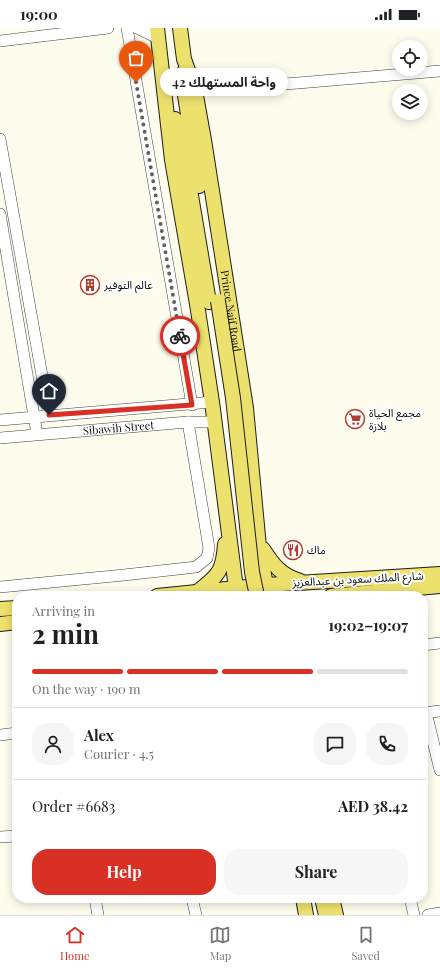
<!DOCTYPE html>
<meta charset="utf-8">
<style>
:root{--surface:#fff;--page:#f6f6f6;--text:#202124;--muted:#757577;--line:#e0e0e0;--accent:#d93025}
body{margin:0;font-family:"Playfair Display","Noto Sans Arabic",serif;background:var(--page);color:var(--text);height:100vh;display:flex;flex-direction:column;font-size:15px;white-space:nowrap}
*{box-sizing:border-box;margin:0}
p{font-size:13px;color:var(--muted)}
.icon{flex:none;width:22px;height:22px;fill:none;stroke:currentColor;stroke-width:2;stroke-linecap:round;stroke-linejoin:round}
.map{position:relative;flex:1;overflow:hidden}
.side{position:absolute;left:12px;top:563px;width:416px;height:312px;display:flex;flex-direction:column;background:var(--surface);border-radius:16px;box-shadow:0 2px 10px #0003}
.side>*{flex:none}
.fabs{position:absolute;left:392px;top:12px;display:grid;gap:8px}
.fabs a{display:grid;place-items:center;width:36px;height:36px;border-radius:50%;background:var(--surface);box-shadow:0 2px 10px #0003;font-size:20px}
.pin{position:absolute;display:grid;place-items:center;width:34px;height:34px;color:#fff;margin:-41px -17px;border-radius:50% 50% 50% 0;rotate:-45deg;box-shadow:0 0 4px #0007}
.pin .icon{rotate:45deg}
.courier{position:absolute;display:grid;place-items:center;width:40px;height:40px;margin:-20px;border:3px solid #d93025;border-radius:50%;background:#fff;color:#222;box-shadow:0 1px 5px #0007}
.bubble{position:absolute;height:28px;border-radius:14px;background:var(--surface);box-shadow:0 2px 10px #0003;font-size:13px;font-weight:700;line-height:28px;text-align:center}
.headline em{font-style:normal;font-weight:700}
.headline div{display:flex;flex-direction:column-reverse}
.headline{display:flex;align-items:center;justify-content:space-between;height:68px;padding:0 20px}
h1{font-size:26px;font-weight:700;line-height:30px}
.bar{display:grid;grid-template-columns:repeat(4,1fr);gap:6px 4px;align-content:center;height:48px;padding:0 20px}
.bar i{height:5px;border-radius:3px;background:var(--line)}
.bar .active{background:var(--accent)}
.bar p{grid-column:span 4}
.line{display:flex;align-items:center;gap:10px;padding:0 20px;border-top:1px solid var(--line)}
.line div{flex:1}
.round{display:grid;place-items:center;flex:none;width:42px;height:42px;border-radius:16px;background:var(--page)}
.button{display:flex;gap:8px;margin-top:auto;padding:8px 20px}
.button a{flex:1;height:46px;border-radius:16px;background:var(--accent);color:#fff;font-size:16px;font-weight:700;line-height:46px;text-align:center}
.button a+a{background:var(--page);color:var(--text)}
.status{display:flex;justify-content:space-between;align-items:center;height:28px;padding:0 20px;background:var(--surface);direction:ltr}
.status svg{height:11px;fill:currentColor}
.menu{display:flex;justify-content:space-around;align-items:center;height:56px;border-top:1px solid var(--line);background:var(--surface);font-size:11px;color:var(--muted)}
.menu a{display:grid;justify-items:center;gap:2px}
.menu .active{color:var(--accent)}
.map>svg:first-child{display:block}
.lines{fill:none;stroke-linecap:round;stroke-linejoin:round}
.minor-casing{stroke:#3f3f3f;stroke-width:12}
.major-casing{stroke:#1d1d1d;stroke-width:16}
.minor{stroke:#fff;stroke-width:11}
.major{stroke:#ede16d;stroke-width:14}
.major-bridge-casing{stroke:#1d1d1d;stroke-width:16;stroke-linecap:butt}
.major-bridge{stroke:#ede16d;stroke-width:14}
.done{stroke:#61605b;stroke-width:4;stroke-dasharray:0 7.2}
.route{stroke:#d93025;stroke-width:5}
.labels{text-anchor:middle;stroke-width:4;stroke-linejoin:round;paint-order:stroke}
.poi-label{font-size:11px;fill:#0c0c0c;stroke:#fff;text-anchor:start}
.street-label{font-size:11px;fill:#0c0c0c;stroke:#fff}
</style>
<div class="status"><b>19:00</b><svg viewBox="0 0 49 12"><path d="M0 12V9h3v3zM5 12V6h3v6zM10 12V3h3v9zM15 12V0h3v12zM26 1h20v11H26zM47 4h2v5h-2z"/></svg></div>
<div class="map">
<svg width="440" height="887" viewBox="0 0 440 887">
<rect width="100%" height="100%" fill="#fefded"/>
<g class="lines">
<g class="minor-casing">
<g id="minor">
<path d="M 127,0 L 192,377"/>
<path d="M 137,0 L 158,10"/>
<path d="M 0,13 L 108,0"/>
<path d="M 195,62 L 298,55 L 440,43"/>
<path d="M 0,111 L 49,387"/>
<path d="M 0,186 L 37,406"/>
<path d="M 0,392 L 212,374"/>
<path id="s1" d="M 0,410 L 188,394 L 214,394"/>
<path d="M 0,559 L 124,547 L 196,539 L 207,530 L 209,520 L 188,394"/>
<path d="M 423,617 L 440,615"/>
<path d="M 426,684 L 440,742"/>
<path d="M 423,685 L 440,683"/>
<path d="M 0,707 L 17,705"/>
<path d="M 0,809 L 17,808"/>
<path d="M 95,870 L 98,887"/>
<path d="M 192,870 L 196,887"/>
<path d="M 410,870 L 414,887"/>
<path d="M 428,887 L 440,885"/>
</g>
</g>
<g class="major-casing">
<g id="major">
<path d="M 157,0 L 172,132 L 197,276 L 212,374 L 237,568"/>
<path id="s2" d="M 180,0 L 184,31 L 195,62 L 204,112 L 246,380 L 259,519 L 268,568"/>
<path d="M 184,44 L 184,61 L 199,158"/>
<path d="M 175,91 L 185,132 L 209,274"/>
<path d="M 263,521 C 274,538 281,547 300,553"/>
<path d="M 196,565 C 218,547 223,545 225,516"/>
<path d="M 157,568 L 266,557 L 440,546"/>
<path d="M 331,568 L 440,558"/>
<path d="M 0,581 L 17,580"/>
<path d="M 0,596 L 17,594"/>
<path d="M 303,870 L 306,887"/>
<path d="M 322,870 L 326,887"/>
<path d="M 332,870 L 336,887"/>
</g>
</g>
<use href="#minor" class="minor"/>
<use href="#major" class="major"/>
<g class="major-bridge-casing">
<path id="major-bridge" d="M 218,273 L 233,370 L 252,544 L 257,568"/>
</g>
<use href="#major-bridge" class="major-bridge"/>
</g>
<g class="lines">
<path class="done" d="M 136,54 L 180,308"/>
<path class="route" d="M 49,387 L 192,377 L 180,308"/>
</g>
<defs>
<g id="building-ring" transform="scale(1)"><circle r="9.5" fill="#fff" stroke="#b13c30" stroke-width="1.5"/><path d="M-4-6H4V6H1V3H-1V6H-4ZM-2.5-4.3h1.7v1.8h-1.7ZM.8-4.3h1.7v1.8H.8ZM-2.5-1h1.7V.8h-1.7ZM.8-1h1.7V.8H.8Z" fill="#b13c30"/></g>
<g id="supermarket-ring" transform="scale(1)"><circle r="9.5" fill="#fff" stroke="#b13c30" stroke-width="1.5"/><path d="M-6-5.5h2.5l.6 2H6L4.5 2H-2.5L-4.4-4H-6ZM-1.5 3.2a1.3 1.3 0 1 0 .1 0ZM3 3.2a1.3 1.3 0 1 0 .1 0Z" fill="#b13c30"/></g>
<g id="restaurant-ring" transform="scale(1)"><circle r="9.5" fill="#fff" stroke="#b13c30" stroke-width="1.5"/><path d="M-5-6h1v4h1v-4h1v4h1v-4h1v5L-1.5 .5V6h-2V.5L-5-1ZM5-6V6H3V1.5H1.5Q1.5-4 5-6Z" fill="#b13c30"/></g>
</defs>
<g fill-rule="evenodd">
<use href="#building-ring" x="90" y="257"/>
<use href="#supermarket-ring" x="355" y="391"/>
<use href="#restaurant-ring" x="293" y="522"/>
</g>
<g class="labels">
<g class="poi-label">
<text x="104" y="261">عالم التوفير</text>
<text x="369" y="389">مجمع الحياة<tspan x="369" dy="13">بلازة</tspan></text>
<text x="307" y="526">ماك</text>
</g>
<g class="street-label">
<text dy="4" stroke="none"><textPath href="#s2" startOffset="288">Prince Naif Road</textPath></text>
<text dy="4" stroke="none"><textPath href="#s1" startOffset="119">Sibawih Street</textPath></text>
<text transform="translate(358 551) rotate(-3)" y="4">شارع الملك سعود بن عبدالعزيز</text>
</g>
</g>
</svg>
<div class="fabs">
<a><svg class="icon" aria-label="locate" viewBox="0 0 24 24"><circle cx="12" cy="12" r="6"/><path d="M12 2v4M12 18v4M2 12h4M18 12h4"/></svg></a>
<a><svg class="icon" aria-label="layers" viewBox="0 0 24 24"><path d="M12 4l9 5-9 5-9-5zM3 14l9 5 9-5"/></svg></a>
</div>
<div class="pin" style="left:136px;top:54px;background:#ea580c"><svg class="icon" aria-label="bag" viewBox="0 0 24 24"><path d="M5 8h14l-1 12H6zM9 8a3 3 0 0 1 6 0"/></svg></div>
<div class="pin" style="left:49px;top:387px;background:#1f2937"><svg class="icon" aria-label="home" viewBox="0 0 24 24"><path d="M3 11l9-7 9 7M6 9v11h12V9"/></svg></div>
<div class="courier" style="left:180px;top:308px"><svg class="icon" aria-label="bike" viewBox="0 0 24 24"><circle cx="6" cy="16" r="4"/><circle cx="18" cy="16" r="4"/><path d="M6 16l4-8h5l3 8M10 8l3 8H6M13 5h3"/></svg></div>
<div class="bubble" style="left:160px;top:40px;width:128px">واحة المستهلك 42</div>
<section class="side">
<div class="headline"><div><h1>2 min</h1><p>Arriving in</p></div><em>19:02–19:07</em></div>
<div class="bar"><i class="active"></i><i class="active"></i><i class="active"></i><i></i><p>On the way · 190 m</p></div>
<div class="line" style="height:72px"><a class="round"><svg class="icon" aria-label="person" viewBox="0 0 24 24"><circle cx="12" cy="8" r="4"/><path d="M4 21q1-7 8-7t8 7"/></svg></a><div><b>Alex</b><p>Courier · 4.5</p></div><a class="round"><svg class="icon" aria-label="chat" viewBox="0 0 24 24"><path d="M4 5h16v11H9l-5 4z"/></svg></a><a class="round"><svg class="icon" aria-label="phone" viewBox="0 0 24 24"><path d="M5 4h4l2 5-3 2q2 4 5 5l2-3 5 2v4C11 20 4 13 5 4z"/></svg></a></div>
<div class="line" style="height:52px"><div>Order #6683</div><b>AED 38.42</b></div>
<div class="button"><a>Help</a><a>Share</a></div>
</section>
</div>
<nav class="menu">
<a class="active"><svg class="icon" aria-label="home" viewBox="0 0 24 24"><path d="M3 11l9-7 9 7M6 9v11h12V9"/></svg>Home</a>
<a><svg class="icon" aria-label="map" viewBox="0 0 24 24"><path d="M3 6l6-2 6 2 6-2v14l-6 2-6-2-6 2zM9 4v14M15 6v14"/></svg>Map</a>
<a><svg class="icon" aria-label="saved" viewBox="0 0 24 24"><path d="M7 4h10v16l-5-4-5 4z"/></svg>Saved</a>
</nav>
